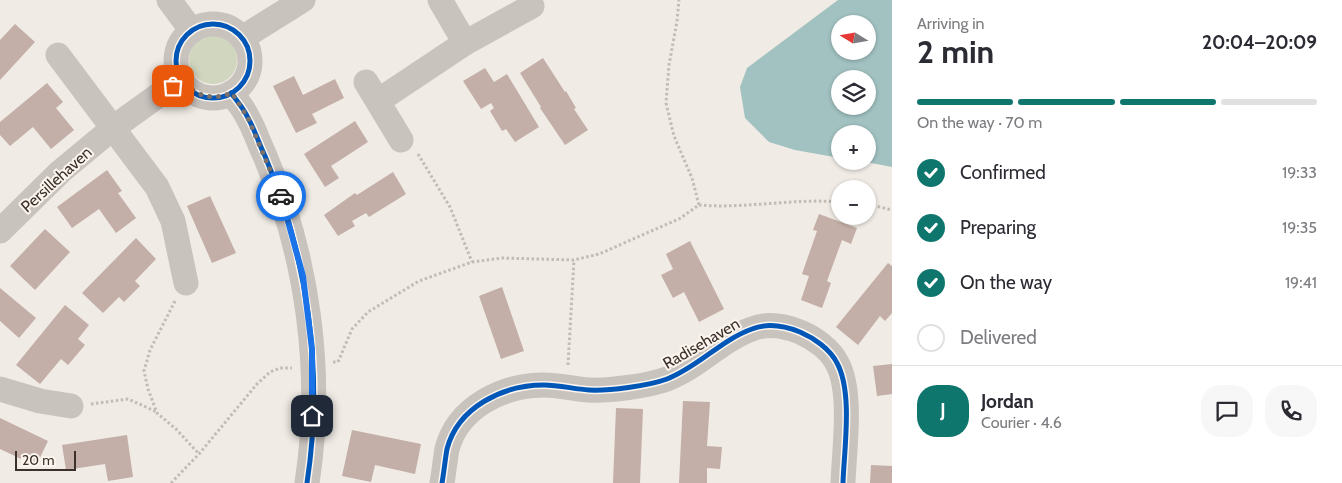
<!DOCTYPE html>
<meta charset="utf-8">
<style>
:root{--surface:#fff;--page:#f7f7f7;--text:#2b2b33;--muted:#7c7c81;--line:#e1e1e2;--accent:#0f766e}
body{margin:0;font-family:Cabin,sans-serif;background:var(--page);color:var(--text);height:100vh;display:flex;flex-direction:column;font-size:19px;white-space:nowrap}
*{box-sizing:border-box;margin:0}
p{font-size:16px;color:var(--muted)}
.icon{flex:none;width:28px;height:28px;fill:none;stroke:currentColor;stroke-width:2;stroke-linecap:round;stroke-linejoin:round}
.map{position:relative;flex:1;overflow:hidden}
.sheet{display:flex;flex-direction:column;background:var(--surface);width:450px}
.sheet>*{flex:none}
.needle{width:32px;rotate:281deg}
.controls{position:absolute;left:831px;top:15px;display:grid;gap:10px}
.controls a{display:grid;place-items:center;width:45px;height:45px;border-radius:50%;background:var(--surface);box-shadow:0 1px 4px #0004;font-size:25px}
.scale{position:absolute;left:15px;bottom:12px;width:61px;box-sizing:border-box;padding-left:5px;border:2px solid #3b302b;border-top:0;font-size:14px;line-height:18px;white-space:nowrap;color:#3b302b;-webkit-text-stroke:4px #fbf5ee;paint-order:stroke}
.pin{position:absolute;display:grid;place-items:center;width:42px;height:42px;color:#fff;margin:-21px;border-radius:10px;box-shadow:0 2px 8px #0006}
.courier{position:absolute;display:grid;place-items:center;width:50px;height:50px;margin:-25px;border:4px solid #1a73e8;border-radius:50%;background:#fff;color:#222;box-shadow:0 1px 6px #0007}
.overview em{font-style:normal;font-weight:700}
.overview div{display:flex;flex-direction:column-reverse}
.overview{display:flex;align-items:center;justify-content:space-between;height:85px;padding:0 25px}
h1{font-size:32px;font-weight:700;line-height:38px}
.bar{display:grid;grid-template-columns:repeat(4,1fr);gap:8px 5px;align-content:center;height:60px;padding:0 25px}
.bar i{height:6px;border-radius:4px;background:var(--line)}
.bar .selected{background:var(--accent)}
.bar p{grid-column:span 4}
.line{display:flex;align-items:center;gap:12px;padding:0 25px;border-top:1px solid var(--line)}
.line div{flex:1}
.round{display:grid;place-items:center;flex:none;width:52px;height:52px;border-radius:20px;background:var(--page)}
ol{padding:0 25px;list-style:none}
li{display:flex;align-items:center;gap:15px;height:55px}
li p{margin-inline-start:auto}
li .icon{padding:5px;border-radius:50%;background:var(--accent);color:#fff;stroke-width:4}
li:last-child{color:var(--muted)}
li i{width:28px;height:28px;border:2px solid var(--line);border-radius:50%}
main{display:flex;flex:1;min-height:0}
.map>svg:first-child{display:block}
.green{fill:#d1d6bf}
.water{fill:#a1c2c1;fill-rule:evenodd}
.building{fill:#c3afa7}
.lines{fill:none;stroke-linecap:round;stroke-linejoin:round}
.path{stroke:#c2bbb6;stroke-width:3;stroke-dasharray:2.5 2.5;stroke-linecap:butt}
.minor{stroke:#c9c3be;stroke-width:25}
.cycleway-casing{stroke:#fbf5ee;stroke-width:8}
.cycleway{stroke:#0057b8;stroke-width:5}
.done{stroke:#7a716c;stroke-width:5;stroke-dasharray:0 9}
.route{stroke:#1a73e8;stroke-width:6}
.labels{text-anchor:middle;stroke-width:4;stroke-linejoin:round;paint-order:stroke}
.street-label{font-size:16px;fill:#3b302b;stroke:#fbf5ee}
</style>
<main>
<div class="map">
<svg width="892" height="483" viewBox="0 0 892 483">
<rect width="100%" height="100%" fill="#f0ebe5"/>
<circle class="green" cx="213" cy="60" r="24"/>
<path class="water" d="M 838,0 L 892,0 L 892,167 L 861,161 L 868,161 L 868,134 L 840,134 L 840,158 L 795,150 L 769,142 L 745,118 L 740,87 L 747,68 ZM 840,24 L 868,24 L 868,51 L 840,51 ZM 840,79 L 868,79 L 868,106 L 840,106 Z"/>
<g class="building">
<path d="M 15,24 L 35,42 L 0,80 L 0,40 Z"/>
<path d="M 543,58 L 565,92 L 566,91 L 576,108 L 574,109 L 588,130 L 565,145 L 540,108 L 541,107 L 520,73 Z"/>
<path d="M 485,68 L 494,82 L 507,74 L 539,127 L 515,142 L 506,129 L 502,131 L 490,111 L 494,108 L 491,103 L 481,109 L 463,81 Z"/>
<path d="M 294,76 L 303,95 L 335,79 L 344,98 L 312,114 L 317,123 L 296,133 L 273,86 Z"/>
<path d="M 47,83 L 63,102 L 56,108 L 74,130 L 51,149 L 33,127 L 10,146 L 0,135 L 0,122 Z"/>
<path d="M 355,121 L 368,142 L 331,166 L 339,178 L 325,187 L 304,154 Z"/>
<path d="M 107,170 L 122,191 L 118,193 L 136,218 L 116,233 L 99,209 L 72,228 L 57,207 Z"/>
<path d="M 393,172 L 406,194 L 369,217 L 366,213 L 352,221 L 355,226 L 338,236 L 324,215 L 355,193 L 357,195 Z"/>
<path d="M 210,196 L 236,253 L 212,263 L 187,206 Z"/>
<path d="M 819,214 L 857,228 L 851,244 L 842,240 L 827,281 L 831,283 L 822,308 L 801,300 L 809,276 L 802,274 L 817,231 L 813,230 Z"/>
<path d="M 45,229 L 70,252 L 35,290 L 10,266 Z"/>
<path d="M 136,238 L 156,259 L 135,281 L 140,286 L 124,302 L 119,297 L 103,313 L 82,293 Z"/>
<path d="M 690,241 L 724,309 L 699,322 L 684,292 L 673,298 L 661,275 L 673,269 L 666,254 Z"/>
<path d="M 888,263 L 892,266 L 892,313 L 885,321 L 880,316 L 858,345 L 836,327 Z"/>
<path d="M 502,287 L 524,351 L 501,359 L 479,296 Z"/>
<path d="M 0,288 L 36,318 L 19,338 L 0,321 Z"/>
<path d="M 65,305 L 89,325 L 78,339 L 85,345 L 68,365 L 61,359 L 40,384 L 16,365 Z"/>
<path d="M 892,364 L 892,394 L 877,396 L 873,366 Z"/>
<path d="M 683,401 L 710,402 L 707,446 L 722,447 L 720,469 L 707,468 L 707,483 L 679,483 Z"/>
<path d="M 616,408 L 643,409 L 640,483 L 613,483 Z"/>
<path d="M 0,418 L 48,441 L 36,466 L 0,449 Z"/>
<path d="M 352,430 L 421,444 L 415,474 L 375,465 L 371,482 L 342,476 Z"/>
<path d="M 127,435 L 133,477 L 108,481 L 105,464 L 66,470 L 62,445 Z"/>
<path d="M 871,465 L 892,466 L 892,483 L 870,483 Z"/>
</g>
<g class="lines">
<g class="path">
<path d="M 418,154 L 450,207 L 472,262"/>
<path d="M 868,204 L 892,210"/>
<path d="M 699,205 C 746,209 793,198 840,202"/>
<path d="M 175,301 L 150,350 L 144,371 L 148,389 L 157,413 L 176,429 L 199,454"/>
<path d="M 333,362 L 338,362 L 352,329 L 368,312 L 419,281 L 472,262 L 502,258 L 574,260 L 599,254 L 679,219 L 699,205 L 692,178 L 674,136 L 666,103 L 669,65 L 677,21 L 679,0"/>
<path d="M 568,365 L 574,260"/>
<path d="M 91,404 L 128,399 L 157,412"/>
<path d="M 171,483 L 199,454 L 257,384 L 270,372 L 280,368 L 292,368"/>
</g>
<g class="minor">
<path d="M 169,0 L 192,31"/>
<path d="M 440,0 L 465,43"/>
<circle cx="213" cy="61" r="37"/>
<path d="M 242,38 L 303,0"/>
<path d="M 58,55 L 157,187 L 173,221 L 186,283"/>
<path d="M 366,82 L 401,140"/>
<path d="M 231,93 C 237,101 244,109 248,118 C 255,130 259,144 265,156 C 308,258 324,373 307,483"/>
<path d="M 378,101 L 465,43 L 532,6"/>
<path d="M 0,231 L 60,172 L 113,128 L 181,79"/>
<path d="M 0,389 L 40,401 L 71,406"/>
<path d="M 442,483 C 444,472 445,460 447,449 C 458,407 503,385 544,385 C 559,385 574,389 589,390 C 609,391 648,386 667,379 C 698,367 721,340 752,329 C 767,323 785,326 800,332 C 814,338 830,349 837,363 C 853,392 844,450 843,483"/>
</g>
<g class="cycleway-casing">
<g id="cycleway">
<circle cx="213" cy="61" r="37"/>
<path d="M 231,93 C 237,101 244,109 248,118 C 255,130 259,144 265,156 C 308,258 324,373 307,483"/>
<path d="M 442,483 C 444,472 445,460 447,449 C 458,407 503,385 544,385 C 559,385 574,389 589,390 C 609,391 648,386 667,379 C 698,367 721,340 752,329 C 767,323 785,326 800,332 C 814,338 830,349 837,363 C 853,392 844,450 843,483"/>
</g>
</g>
<use href="#cycleway" class="cycleway"/>
</g>
<g class="lines">
<path class="done" d="M 173,86 L 181,79 C 195,96 211,101 232,93 L 248,118 L 281,196"/>
<path class="route" d="M 281,196 L 303,276 L 312,349 L 312,416"/>
</g>
<g class="labels">
<g class="street-label">
<text transform="translate(56 179) rotate(-42)" y="6">Persillehaven</text>
<text transform="translate(701 343) rotate(-30)" y="6">Radisehaven</text>
</g>
</g>
</svg>
<div class="controls">
<a><svg class="needle" viewBox="-14 -14 28 28"><path d="M0-13l5 13h-10z" fill="#e53935"/><path d="M0 13l5-13h-10z" fill="#7c7c81"/></svg></a>
<a><svg class="icon" aria-label="layers" viewBox="0 0 24 24"><path d="M12 4l9 5-9 5-9-5zM3 14l9 5 9-5"/></svg></a>
<a>+</a>
<a>−</a>
</div>
<div class="scale">20 m</div>
<div class="pin" style="left:173px;top:86px;background:#ea580c"><svg class="icon" aria-label="bag" viewBox="0 0 24 24"><path d="M5 8h14l-1 12H6zM9 8a3 3 0 0 1 6 0"/></svg></div>
<div class="pin" style="left:312px;top:416px;background:#1f2937"><svg class="icon" aria-label="home" viewBox="0 0 24 24"><path d="M3 11l9-7 9 7M6 9v11h12V9"/></svg></div>
<div class="courier" style="left:281px;top:196px"><svg class="icon" aria-label="car" viewBox="0 0 24 24"><path d="M5 17H2v-5l4-1 3-4h7l3 4 3 1v5h-3M9 17h6M6 11h13"/><circle cx="7" cy="17" r="2"/><circle cx="17" cy="17" r="2"/></svg></div>
</div>
<section class="sheet">
<div class="overview"><div><h1>2 min</h1><p>Arriving in</p></div><em>20:04–20:09</em></div>
<div class="bar"><i class="selected"></i><i class="selected"></i><i class="selected"></i><i></i><p>On the way · 70 m</p></div>
<ol>
<li><svg class="icon" aria-label="check" viewBox="0 0 24 24"><path d="M5 12l5 5 9-10"/></svg>Confirmed<p>19:33</p></li>
<li><svg class="icon" aria-label="check" viewBox="0 0 24 24"><path d="M5 12l5 5 9-10"/></svg>Preparing<p>19:35</p></li>
<li><svg class="icon" aria-label="check" viewBox="0 0 24 24"><path d="M5 12l5 5 9-10"/></svg>On the way<p>19:41</p></li>
<li><i></i>Delivered</li>
</ol>
<div class="line" style="height:90px"><b class="round" style="background:var(--accent);color:#fff">J</b><div><b>Jordan</b><p>Courier · 4.6</p></div><a class="round"><svg class="icon" aria-label="chat" viewBox="0 0 24 24"><path d="M4 5h16v11H9l-5 4z"/></svg></a><a class="round"><svg class="icon" aria-label="phone" viewBox="0 0 24 24"><path d="M5 4h4l2 5-3 2q2 4 5 5l2-3 5 2v4C11 20 4 13 5 4z"/></svg></a></div>
</section>
</main>
